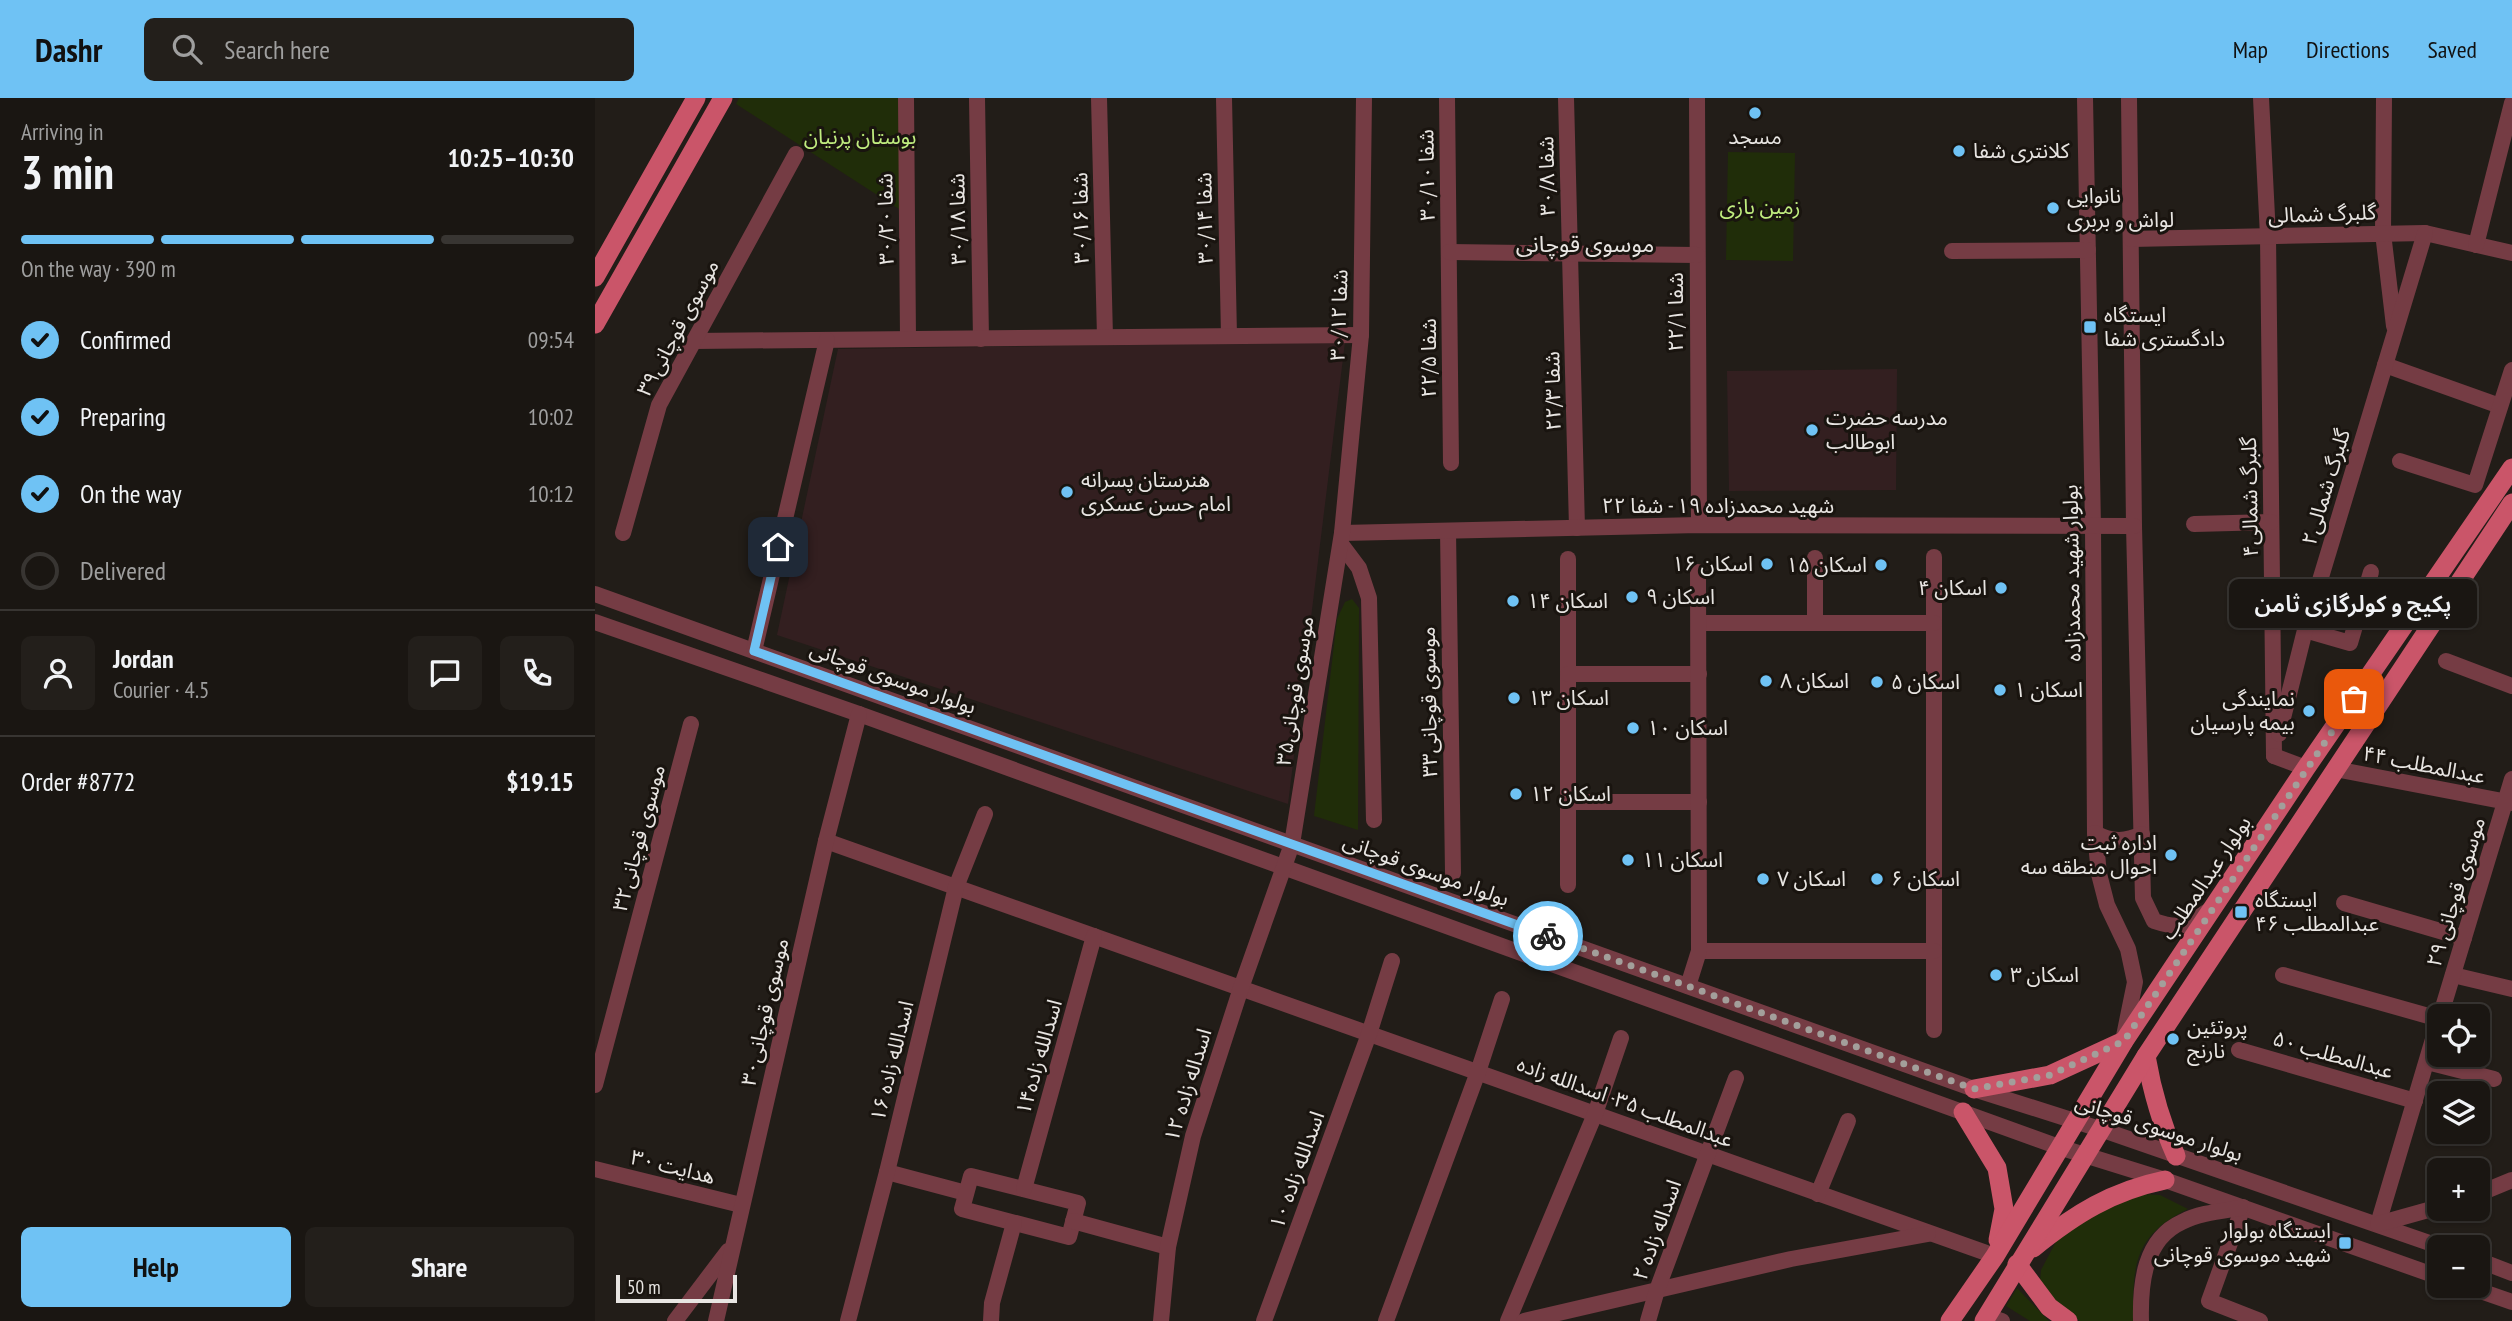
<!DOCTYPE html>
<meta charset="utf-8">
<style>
:root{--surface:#1a1612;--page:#231f1b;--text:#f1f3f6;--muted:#9f9f9f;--line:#383532;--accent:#6fc2f4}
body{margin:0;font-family:"PT Sans Narrow","Noto Sans Arabic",sans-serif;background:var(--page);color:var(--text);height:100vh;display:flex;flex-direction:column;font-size:26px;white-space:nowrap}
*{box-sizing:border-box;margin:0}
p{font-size:23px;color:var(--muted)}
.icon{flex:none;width:38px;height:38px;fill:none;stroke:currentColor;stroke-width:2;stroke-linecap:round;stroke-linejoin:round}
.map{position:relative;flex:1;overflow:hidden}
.details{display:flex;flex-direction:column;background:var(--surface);width:595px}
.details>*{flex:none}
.controls{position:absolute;left:1832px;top:906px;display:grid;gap:14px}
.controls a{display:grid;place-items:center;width:63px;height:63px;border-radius:10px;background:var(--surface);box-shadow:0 2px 5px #0004,0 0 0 2px var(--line);font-size:35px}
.scale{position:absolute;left:21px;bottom:18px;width:121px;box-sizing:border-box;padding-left:7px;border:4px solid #e8e5e2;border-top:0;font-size:19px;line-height:24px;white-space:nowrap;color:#e8e5e2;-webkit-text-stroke:5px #19140f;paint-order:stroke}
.pin{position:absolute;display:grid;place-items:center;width:60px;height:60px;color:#fff;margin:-30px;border-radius:14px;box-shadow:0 4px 10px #0006}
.courier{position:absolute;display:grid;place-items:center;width:70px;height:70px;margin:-35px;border:5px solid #6fc2f4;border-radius:50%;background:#fff;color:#222;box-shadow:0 2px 9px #0007}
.bubble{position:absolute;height:49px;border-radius:10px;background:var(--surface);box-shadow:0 2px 5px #0004,0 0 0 2px var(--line);font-size:23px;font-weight:600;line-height:49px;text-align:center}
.headline em{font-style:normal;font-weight:600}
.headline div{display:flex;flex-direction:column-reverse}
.headline{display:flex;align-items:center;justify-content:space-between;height:119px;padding:0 21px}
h1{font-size:46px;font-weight:600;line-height:52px}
.bar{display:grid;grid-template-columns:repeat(4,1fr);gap:10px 7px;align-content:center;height:84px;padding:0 21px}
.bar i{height:9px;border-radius:5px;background:var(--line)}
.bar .active{background:var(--accent)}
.bar p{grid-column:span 4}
.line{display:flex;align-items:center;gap:18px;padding:0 21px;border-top:2px solid var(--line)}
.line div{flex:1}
.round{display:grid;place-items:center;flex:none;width:74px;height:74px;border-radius:10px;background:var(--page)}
ol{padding:0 21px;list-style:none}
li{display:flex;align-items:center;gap:21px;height:77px}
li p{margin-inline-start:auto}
li .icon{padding:7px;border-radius:50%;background:var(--accent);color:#111;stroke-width:4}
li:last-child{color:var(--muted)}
li i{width:38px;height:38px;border:4px solid var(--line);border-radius:50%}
.action{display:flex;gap:14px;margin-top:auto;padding:14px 21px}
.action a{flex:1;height:80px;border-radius:10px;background:var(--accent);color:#111;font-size:28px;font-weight:600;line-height:80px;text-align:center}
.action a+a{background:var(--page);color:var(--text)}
header{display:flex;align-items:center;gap:42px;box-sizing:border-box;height:98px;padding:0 35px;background:var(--accent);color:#111}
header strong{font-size:33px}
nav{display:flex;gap:38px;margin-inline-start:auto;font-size:24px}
.search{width:490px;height:63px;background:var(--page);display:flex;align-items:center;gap:18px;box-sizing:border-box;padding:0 24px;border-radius:10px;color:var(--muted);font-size:26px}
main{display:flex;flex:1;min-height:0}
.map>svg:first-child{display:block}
.education{fill:#331f20}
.green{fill:#202d09}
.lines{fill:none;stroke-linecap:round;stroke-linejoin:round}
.minor{stroke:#753c44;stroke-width:16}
.major{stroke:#ca5569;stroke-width:19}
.done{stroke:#a39f9b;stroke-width:7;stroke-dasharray:0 12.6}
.route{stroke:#6fc2f4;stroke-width:9}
.poi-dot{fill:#6fc2f4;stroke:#19140f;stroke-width:2.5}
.labels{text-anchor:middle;stroke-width:6;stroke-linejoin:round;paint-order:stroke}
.park-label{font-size:21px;fill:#c0ed7f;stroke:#19140f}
.poi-label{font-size:21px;fill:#e8e5e2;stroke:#19140f;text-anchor:start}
.street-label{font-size:21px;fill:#e8e5e2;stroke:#19140f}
.neighbourhood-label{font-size:23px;fill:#e8e5e2;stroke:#19140f}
</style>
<header>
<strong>Dashr</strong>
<div class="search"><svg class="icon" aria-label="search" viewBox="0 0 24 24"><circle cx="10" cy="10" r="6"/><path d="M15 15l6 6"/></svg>Search here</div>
<nav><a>Map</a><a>Directions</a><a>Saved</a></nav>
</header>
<main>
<section class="details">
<div class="headline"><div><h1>3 min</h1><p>Arriving in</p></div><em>10:25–10:30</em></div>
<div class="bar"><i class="active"></i><i class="active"></i><i class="active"></i><i></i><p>On the way · 390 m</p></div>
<ol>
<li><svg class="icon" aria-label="check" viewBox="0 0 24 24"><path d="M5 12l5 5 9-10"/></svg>Confirmed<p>09:54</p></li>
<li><svg class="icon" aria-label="check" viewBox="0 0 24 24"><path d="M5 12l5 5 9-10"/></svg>Preparing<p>10:02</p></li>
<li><svg class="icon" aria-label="check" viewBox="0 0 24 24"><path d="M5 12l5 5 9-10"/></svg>On the way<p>10:12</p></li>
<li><i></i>Delivered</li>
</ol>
<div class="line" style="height:126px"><a class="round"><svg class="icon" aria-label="person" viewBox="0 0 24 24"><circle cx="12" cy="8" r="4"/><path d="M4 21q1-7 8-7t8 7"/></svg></a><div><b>Jordan</b><p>Courier · 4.5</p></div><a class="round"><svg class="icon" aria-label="chat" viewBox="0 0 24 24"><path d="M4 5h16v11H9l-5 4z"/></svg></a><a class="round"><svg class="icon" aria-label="phone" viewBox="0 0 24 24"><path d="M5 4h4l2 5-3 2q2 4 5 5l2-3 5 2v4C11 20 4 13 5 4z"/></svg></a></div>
<div class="line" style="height:91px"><div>Order #8772</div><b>$19.15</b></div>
<div class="action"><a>Help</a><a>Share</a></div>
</section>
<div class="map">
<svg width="1917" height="1223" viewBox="0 0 1917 1223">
<rect width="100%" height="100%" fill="#221d18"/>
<g class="education">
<path d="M 750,244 L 693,706 L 182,537 L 243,251 Z"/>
<path d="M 1302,271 L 1301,392 L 1134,393 L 1132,273 Z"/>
</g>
<g class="green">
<path d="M 144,0 L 305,0 L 304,111 L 141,6 Z"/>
<path d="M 1133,54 L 1200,55 L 1198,163 L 1131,162 Z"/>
<path d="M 757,501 L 764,510 L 763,732 L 719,718 L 742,521 L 750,504 Z"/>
<path d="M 1547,1096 L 1565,1097 L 1593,1111 C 1538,1138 1538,1167 1538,1223 L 1485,1223 L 1456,1201 L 1445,1183 L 1446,1172 L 1464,1138 L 1477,1126 Z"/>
<path d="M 1422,1190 L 1452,1221 L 1454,1223 L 1435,1223 L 1411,1208 Z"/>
</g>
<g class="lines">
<g class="minor">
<path d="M 311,0 L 313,241"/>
<path d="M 382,0 L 386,241"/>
<path d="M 504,0 L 510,239"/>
<path d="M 629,0 L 634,238"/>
<path d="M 852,0 L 856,365"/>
<path d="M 971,0 L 982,430"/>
<path d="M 1102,0 L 1104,427"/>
<path d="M 1490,0 L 1498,429 L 1500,735 L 1504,776 L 1512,807 L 1533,851 L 1540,884 L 1529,938"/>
<path d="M 1534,0 L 1539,428 L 1548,800 L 1559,823 C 1586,832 1591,828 1613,813"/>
<path d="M 1666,0 L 1673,138 L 1679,658"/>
<path d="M 1789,0 L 1788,135 L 1799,228"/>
<path d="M 1536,141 L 1830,135 L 1917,155"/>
<path d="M 1881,147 L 1917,5"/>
<path d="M 1357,153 L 1493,152"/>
<path d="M 854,154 L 1102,157"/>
<path d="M 99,243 L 766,237"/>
<path d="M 1790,267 L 1905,308"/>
<path d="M 1805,363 L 1880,387 L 1917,272"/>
<path d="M 1599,426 L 1676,424"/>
<path d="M 853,433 L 858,775"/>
<path d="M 28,435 L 64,307 L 201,56"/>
<path d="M 747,435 L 1104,427 L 1539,428"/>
<path d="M 746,446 L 764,470 L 774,500 L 779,722"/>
<path d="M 1339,459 L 1339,932"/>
<path d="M 1220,460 L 1220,525"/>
<path d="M 973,461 L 973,787"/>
<path d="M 0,496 L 1379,991 L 1505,1031 L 1849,1150"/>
<path d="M 0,524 L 264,616 L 1464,1049 L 1570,1082 L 1844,1179"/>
<path d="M 1104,525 L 1339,525"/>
<path d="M 1710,532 L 1755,545 L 1776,474"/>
<path d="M 159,553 L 232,242"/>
<path d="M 1851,563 L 1917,588"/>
<path d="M 973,576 L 1104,576"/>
<path d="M 1684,636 L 1710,532 L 1830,135"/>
<path d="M 1679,658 L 1711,670"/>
<path d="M 1740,671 L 1917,705"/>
<path d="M 973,704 L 1104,704"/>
<path d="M 1500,735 C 1517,744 1530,744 1547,736"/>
<path d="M 231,743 L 1400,1158"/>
<path d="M 1749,805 L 1869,840"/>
<path d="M 1104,853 L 1339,853"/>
<path d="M 1688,877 L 1844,921"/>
<path d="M 1858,877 L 1917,891"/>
<path d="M 1093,888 L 1104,853 L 1103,474"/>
<path d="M 1845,919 L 1917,681"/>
<path d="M 1644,952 L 1820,1003"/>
<path d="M 1832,964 L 1899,981"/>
<path d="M 0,987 L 96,626"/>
<path d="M 0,1071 L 146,1107"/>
<path d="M 292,1074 L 371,1095"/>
<path d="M 376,1078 L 483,1105 L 474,1139 L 367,1111 Z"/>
<path d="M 429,1091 L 499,838"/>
<path d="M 1223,1096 L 1253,1023"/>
<path d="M 1883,1096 L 1917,1082"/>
<path d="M 1648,1109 L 1614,1203 L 1665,1223"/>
<path d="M 478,1123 L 573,1149"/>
<path d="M 1783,1126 L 1844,921"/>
<path d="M 1783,1126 L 1844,1109"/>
<path d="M 1883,1162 L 1917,1175"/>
<path d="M 1871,1188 L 1917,1204"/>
<path d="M 1392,1218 L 1407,1223"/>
<path d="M 80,1223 L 133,1153"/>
<path d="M 121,1223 L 231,743 L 264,616"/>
<path d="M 253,1223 L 292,1074 L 361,789 L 390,716"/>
<path d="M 396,1223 L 397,1205 L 419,1125"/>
<path d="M 566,1223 L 573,1149 L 598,1038 L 646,890 L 697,746 L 747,435 L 766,237 L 769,0"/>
<path d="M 669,1223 L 774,936 L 797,863"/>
<path d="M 791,1223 L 883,974 L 907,901"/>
<path d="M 913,1223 L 1000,1016 L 1026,940"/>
<path d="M 929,1223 L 1196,1161 L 1333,1136"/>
<path d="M 1053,1223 L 1062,1192 L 1141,980"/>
<path d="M 1546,1223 C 1545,1186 1549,1141 1587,1124 C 1604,1115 1627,1113 1645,1110"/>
</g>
<g class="major">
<path d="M 0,179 L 101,0"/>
<path d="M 0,226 L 128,0"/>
<path d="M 1551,958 C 1557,993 1566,1025 1581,1058"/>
<path d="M 1379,991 L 1455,977 L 1529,943"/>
<path d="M 1368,1014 L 1402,1070 L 1409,1111 L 1403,1142"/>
<path d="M 1438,1150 C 1480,1116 1517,1093 1570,1082"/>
<path d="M 1422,1166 L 1454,1209 L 1473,1223"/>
<path d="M 1355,1223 L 1400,1158 L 1529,943 L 1711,670 L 1917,370"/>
<path d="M 1389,1223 L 1551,958 L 1917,405"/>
</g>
</g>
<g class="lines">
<path class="done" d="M 953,838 L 1379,991 L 1455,977 L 1529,943 L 1759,601"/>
<path class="route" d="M 183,449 L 159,553 L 953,838"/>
</g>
<g class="poi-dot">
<circle cx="1160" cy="15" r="7"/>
<circle cx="1364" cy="53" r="7"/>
<circle cx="1458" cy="110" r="7"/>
<rect x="1488" y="222" width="14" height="14" rx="3.5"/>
<circle cx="1217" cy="332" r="7"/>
<circle cx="472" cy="394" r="7"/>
<circle cx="1172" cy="466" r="7"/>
<circle cx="1286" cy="467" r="7"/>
<circle cx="1406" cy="490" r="7"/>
<circle cx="1037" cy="499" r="7"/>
<circle cx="918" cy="503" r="7"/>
<circle cx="1171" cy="583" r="7"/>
<circle cx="1282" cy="584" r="7"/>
<circle cx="1405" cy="592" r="7"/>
<circle cx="919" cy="600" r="7"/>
<circle cx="1714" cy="613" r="7"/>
<circle cx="1038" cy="630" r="7"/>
<circle cx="921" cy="696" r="7"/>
<circle cx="1576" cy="757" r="7"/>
<circle cx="1033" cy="762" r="7"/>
<circle cx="1168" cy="781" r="7"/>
<circle cx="1282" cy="781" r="7"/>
<rect x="1639" y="807" width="14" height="14" rx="3.5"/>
<circle cx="1401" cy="877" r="7"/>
<circle cx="1578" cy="941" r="7"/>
<rect x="1743" y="1138" width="14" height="14" rx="3.5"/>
</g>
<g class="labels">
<g class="park-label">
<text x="265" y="46">بوستان پرنیان</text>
<text x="1165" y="116">زمین بازی</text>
</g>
<g class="poi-label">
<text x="1160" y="46" text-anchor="middle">مسجد</text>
<text x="1378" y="60">کلانتری شفا</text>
<text x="1472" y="105">نانوایی<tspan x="1472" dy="24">لواش و بربری</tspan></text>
<text x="1509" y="224">ایستگاه<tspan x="1509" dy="24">دادگستری شفا</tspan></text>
<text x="1231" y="327">مدرسه حضرت<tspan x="1231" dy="24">ابوطالب</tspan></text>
<text x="486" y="389">هنرستان پسرانه<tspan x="486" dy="24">امام حسن عسکری</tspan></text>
<text x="1158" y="473" text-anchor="end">اسکان ۱۶</text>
<text x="1272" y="474" text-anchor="end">اسکان ۱۵</text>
<text x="1392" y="497" text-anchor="end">اسکان ۴</text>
<text x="1051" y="506">اسکان ۹</text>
<text x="932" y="510">اسکان ۱۴</text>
<text x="1185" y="590">اسکان ۸</text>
<text x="1296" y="591">اسکان ۵</text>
<text x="1419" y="599">اسکان ۱</text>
<text x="933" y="607">اسکان ۱۳</text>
<text x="1700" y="608" text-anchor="end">نمایندگی<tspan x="1700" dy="24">بیمه پارسیان</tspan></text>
<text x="1052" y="637">اسکان ۱۰</text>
<text x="935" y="703">اسکان ۱۲</text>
<text x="1562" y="752" text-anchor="end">اداره ثبت<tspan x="1562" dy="24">احوال منطقه سه</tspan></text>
<text x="1047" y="769">اسکان ۱۱</text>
<text x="1182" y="788">اسکان ۷</text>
<text x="1296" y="788">اسکان ۶</text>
<text x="1660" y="809">ایستگاه<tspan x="1660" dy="24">عبدالمطلب ۴۶</tspan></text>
<text x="1415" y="884">اسکان ۳</text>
<text x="1592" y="936">پروتئین<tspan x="1592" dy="24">نارنج</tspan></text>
<text x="1736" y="1140" text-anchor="end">ایستگاه بولوار<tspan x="1736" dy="24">شهید موسوی قوچانی</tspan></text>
</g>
<g class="street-label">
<text transform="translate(832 77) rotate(-91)" y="7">شفا ۳۰/۱۰</text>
<text transform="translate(952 78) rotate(-91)" y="7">شفا ۳۰/۸</text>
<text transform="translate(1727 116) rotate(-2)" y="7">گلبرگ شمالی</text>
<text transform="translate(486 120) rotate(-91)" y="7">شفا ۳۰/۱۶</text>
<text transform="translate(610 120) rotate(-91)" y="7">شفا ۳۰/۱۴</text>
<text transform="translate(291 121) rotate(-91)" y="7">شفا ۳۰/۲۰</text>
<text transform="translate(363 121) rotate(-91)" y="7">شفا ۳۰/۱۸</text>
<text transform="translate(1081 214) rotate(-90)" y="7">۲۲/۱ شفا</text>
<text transform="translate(744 217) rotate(-88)" y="7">شفا ۳۰/۱۲</text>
<text transform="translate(83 230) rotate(-62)" y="7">موسوی قوچانی۳۹</text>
<text transform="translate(834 260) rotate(-90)" y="7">شفا ۲۲/۵</text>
<text transform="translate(958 293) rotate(-91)" y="7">شفا ۲۲/۳</text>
<text transform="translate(1731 389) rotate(-73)" y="7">گلبرگ شمالی۲</text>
<text transform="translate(1655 399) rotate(-91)" y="7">گلبرگ شمالی۴</text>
<text x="1123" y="415">شهید محمدزاده ۱۹ - شفا ۲۲</text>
<text transform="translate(1477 475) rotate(-91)" y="7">بولوار شهید محمدزاده</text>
<text transform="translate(298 580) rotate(20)" y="7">بولوار موسوی قوچانی</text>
<text transform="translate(700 593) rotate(-81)" y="7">موسوی قوچانی۳۵</text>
<text transform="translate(834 604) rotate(-91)" y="7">موسوی قوچانی۳۳</text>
<text transform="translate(1829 667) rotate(11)" y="7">عبدالمطلب ۴۴</text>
<text transform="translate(44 740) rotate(-75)" y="7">موسوی قوچانی۳۲</text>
<text transform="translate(831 772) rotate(20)" y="7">بولوار موسوی قوچانی</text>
<text transform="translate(1611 780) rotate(-56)" y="7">بولوار عبدالمطلب</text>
<text transform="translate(1861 794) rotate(-73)" y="7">موسوی قوچانی ۲۹</text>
<text transform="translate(170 914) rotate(-77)" y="7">موسوی قوچانی۳۰</text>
<text transform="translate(1738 957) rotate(16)" y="7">عبدالمطلب ۵۰</text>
<text transform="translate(444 959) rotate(-74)" y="7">اسدالله زاده۱۴</text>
<text transform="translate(297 963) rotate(-76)" y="7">اسدالله زاده ۱۶</text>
<text transform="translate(593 987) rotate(-73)" y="7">اسداله زاده ۱۲</text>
<text transform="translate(1030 1004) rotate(20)" y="7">عبدالمطلب ۳۵- اسدالله زاده</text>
<text transform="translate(1564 1030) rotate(18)" y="7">بولوار موسوی قوچانی</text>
<text transform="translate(78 1069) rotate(14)" y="7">هدایت ۳۰</text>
<text transform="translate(702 1072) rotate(-70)" y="7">اسدالله زاده ۱۰</text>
<text transform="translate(1062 1132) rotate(-70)" y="7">اسداله زاده ۲</text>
</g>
<g class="neighbourhood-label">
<text x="990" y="154">موسوی قوچانی</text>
</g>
</g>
</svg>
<div class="controls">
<a><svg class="icon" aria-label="locate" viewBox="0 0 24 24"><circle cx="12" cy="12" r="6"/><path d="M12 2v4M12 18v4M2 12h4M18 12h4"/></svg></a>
<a><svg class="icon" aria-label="layers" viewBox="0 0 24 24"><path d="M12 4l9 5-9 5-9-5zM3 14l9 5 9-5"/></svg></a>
<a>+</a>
<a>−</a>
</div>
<div class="scale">50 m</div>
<div class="pin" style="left:1759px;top:601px;background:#ea580c"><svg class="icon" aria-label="bag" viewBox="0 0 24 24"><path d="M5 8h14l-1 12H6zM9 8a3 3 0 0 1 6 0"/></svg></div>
<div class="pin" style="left:183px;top:449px;background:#1f2937"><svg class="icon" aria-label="home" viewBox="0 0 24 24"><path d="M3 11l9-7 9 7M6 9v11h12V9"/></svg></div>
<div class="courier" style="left:953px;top:838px"><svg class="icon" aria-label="bike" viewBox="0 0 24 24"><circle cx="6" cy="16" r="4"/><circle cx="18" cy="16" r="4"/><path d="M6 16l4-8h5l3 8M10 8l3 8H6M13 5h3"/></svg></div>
<div class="bubble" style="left:1634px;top:481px;width:248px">پکیج و کولرگازی ثامن</div>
</div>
</main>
